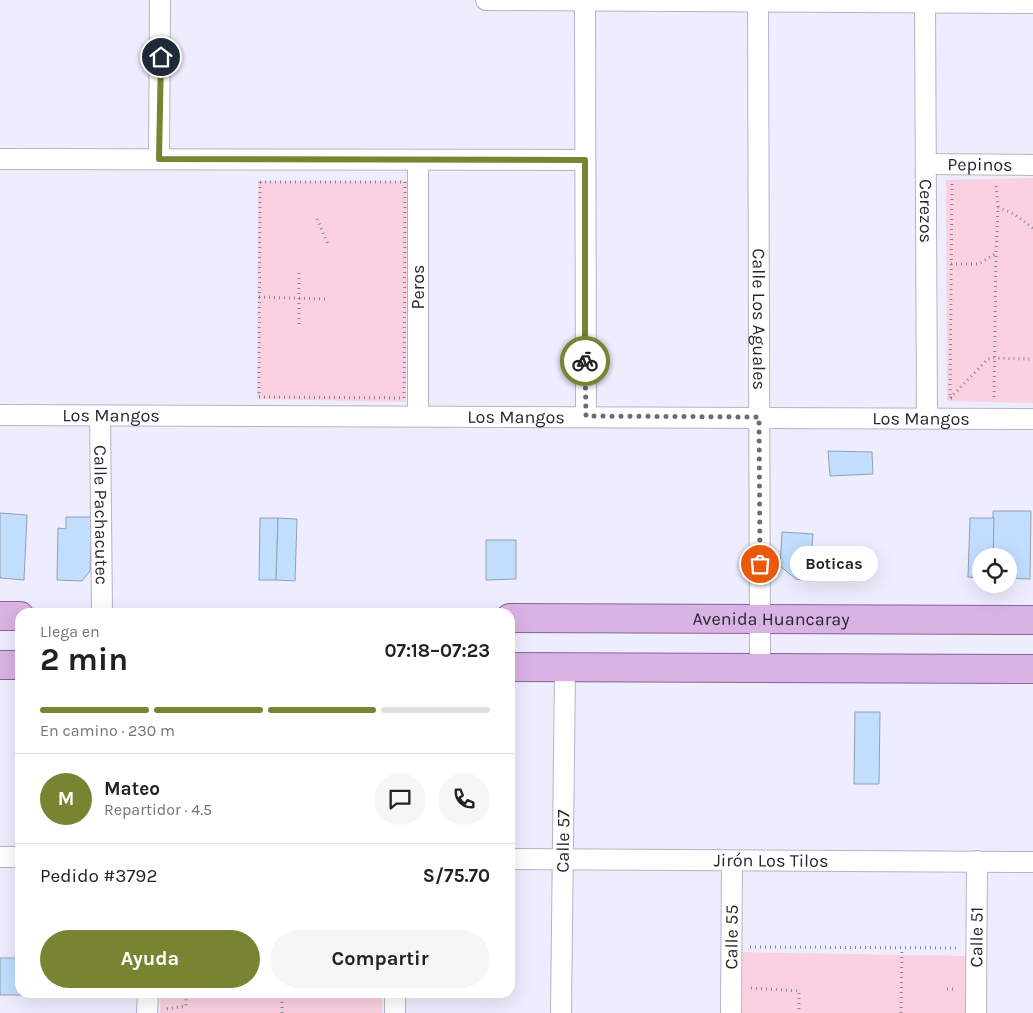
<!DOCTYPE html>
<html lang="es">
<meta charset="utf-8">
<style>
:root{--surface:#fff;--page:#f6f6f6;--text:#222;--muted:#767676;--line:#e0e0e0;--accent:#788432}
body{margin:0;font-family:Karla,sans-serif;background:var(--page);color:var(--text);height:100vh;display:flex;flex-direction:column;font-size:19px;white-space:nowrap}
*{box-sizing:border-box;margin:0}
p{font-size:16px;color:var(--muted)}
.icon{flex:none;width:28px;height:28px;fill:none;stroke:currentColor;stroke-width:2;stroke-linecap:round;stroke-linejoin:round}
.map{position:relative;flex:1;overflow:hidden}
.sheet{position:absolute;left:15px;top:608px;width:500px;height:390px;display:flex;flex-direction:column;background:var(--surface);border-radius:15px;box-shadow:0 5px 20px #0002}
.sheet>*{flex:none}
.buttons{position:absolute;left:972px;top:548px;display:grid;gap:10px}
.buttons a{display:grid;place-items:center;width:45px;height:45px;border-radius:50%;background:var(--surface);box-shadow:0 5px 20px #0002;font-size:25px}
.pin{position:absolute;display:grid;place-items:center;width:42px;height:42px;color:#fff;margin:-21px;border:2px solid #fff;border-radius:50%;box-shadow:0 1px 5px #0007}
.courier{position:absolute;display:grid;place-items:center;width:50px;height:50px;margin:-25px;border:4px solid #788432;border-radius:50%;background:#fff;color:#222;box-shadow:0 1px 6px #0007}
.bubble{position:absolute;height:35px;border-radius:18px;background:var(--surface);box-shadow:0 5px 20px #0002;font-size:16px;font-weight:700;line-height:35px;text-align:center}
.summary em{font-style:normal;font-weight:700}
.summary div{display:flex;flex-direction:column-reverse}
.summary{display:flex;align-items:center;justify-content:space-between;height:85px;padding:0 25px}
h1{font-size:32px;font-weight:700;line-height:38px}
.bar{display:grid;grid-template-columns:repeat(4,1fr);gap:8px 5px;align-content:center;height:60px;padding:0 25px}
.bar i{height:6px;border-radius:4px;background:var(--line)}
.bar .current{background:var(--accent)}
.bar p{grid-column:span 4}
.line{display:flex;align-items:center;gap:12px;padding:0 25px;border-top:1px solid var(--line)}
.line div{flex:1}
.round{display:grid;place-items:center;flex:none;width:52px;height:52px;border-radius:26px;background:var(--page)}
.action{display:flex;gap:10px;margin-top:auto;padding:10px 25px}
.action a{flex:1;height:58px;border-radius:30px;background:var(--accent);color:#fff;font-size:20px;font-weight:700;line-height:58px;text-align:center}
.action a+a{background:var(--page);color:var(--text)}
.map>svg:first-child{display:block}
.green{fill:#fbd1e2}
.building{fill:#c1deff;stroke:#94a0ad}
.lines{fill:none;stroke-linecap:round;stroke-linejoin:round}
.street-casing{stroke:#b3b4c5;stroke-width:22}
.primary-casing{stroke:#8a6199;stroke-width:30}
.path{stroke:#878794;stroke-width:3;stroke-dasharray:1 4;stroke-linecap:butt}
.street{stroke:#fff;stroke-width:20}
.primary{stroke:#d9b3e4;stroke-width:28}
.done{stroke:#6c6c77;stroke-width:5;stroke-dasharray:0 9}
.route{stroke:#788432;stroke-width:6}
.labels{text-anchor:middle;stroke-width:4;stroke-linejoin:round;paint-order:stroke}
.street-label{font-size:18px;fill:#27272e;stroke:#fff}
</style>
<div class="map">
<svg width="1033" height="1013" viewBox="0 0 1033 1013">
<rect width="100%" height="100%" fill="#ededff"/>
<g class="green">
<path d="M 1033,178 L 1033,403 L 947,401 L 946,180 Z"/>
<path d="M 258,181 L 408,181 L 406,402 L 257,399 Z"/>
<path d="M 738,952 L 967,956 L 967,1013 L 738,1013 Z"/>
<path d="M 161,993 L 382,993 L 382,1013 L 160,1013 Z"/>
</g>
<g class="building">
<path d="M 828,451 L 872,452 L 873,474 L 830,476 Z"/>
<path d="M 993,511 L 1031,511 L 1030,579 L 1009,578 L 1009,556 L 993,556 Z"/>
<path d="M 0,513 L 27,515 L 24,580 L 0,578 Z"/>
<path d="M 66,517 L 92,517 L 90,571 L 82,581 L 57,580 L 58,528 L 66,529 Z"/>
<path d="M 260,518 L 278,518 L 276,580 L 259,580 Z"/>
<path d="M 278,518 L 297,519 L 295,581 L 276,580 Z"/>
<path d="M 970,518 L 994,518 L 993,556 L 981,556 L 981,578 L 968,577 Z"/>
<path d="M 782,532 L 813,534 L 809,581 L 796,579 L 780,566 Z"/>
<path d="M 486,540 L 516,540 L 516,579 L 486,580 Z"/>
<path d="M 855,712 L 880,712 L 879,784 L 854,784 Z"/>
<path d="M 0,958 L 20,958 L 20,992 L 67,992 L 67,995 L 0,995 Z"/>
</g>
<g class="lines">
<g class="street-casing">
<g id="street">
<path d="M 486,0 L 1033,3"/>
<path d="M 585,0 L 586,416"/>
<path id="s1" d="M 758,0 L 760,668"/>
<path id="s2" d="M 925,3 L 927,418"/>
<path d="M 0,159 L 585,160"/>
<path d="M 159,159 L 160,0"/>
<path d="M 418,160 L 418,415"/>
<path id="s3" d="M 926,164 L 1033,165"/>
<path id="s4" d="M 0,415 L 1033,419"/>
<path id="s5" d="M 100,416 L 102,612"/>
<path d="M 0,857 L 20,857"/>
<path id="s6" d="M 510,859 L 1033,862"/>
<path d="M 147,1013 L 148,992"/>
<path d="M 395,1013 L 395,992"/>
<path id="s7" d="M 561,1013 L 565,667"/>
<path id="s8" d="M 731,1013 L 732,861"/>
<path id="s9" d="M 976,1013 L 977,861"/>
</g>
</g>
<g class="primary-casing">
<g id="primary">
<path d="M 0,616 L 20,616"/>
<path id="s10" d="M 510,618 L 1033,620"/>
<path d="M 0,665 L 20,665"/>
<path d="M 510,667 L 1033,669"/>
</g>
</g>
<g class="path">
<path d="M 260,182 L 405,182 L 404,398 L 259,397 Z"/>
<path d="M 998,207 L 1014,214 L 1033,228"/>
<path d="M 317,219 L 328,244"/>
<path d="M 951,264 L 979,264 L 995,254"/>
<path d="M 299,273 L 299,324"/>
<path d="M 259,297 L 325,299"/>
<path d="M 994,397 L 996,254 L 998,207 L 996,185"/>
<path d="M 950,398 L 988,359 L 993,358 L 1033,359"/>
<path d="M 952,398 L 950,398 L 952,184"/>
<path d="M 750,947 L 958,948"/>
<path d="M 751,988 L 799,991 L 799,1013"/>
<path d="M 947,989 L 956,989"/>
<path d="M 167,1009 L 186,1006 L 186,992"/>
<path d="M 282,1013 L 282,992"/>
<path d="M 901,1013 L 902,948"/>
</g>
<use href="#street" class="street"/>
<use href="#primary" class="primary"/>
</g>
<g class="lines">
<path class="done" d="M 585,361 L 586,416 L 759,417 L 760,564"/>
<path class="route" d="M 161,57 L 159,159 L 585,160 L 585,361"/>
</g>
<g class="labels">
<g class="street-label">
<text dy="6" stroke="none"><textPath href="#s3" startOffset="54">Pepinos</textPath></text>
<text dy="6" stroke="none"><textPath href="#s2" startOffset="208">Cerezos</textPath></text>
<text transform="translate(418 287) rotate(-90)" y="6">Peros</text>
<text dy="6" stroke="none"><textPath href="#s1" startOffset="319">Calle Los Aguales</textPath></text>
<text dy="6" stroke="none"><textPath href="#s4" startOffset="111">Los Mangos</textPath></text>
<text dy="6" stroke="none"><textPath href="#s4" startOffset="516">Los Mangos</textPath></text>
<text dy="6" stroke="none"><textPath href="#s4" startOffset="921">Los Mangos</textPath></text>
<text dy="6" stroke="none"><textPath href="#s5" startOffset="99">Calle Pachacutec</textPath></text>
<text dy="6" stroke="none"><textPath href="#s10" startOffset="261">Avenida Huancaray</textPath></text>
<text dy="6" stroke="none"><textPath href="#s7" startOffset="172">Calle 57</textPath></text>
<text dy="6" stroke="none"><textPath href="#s6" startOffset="261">Jirón Los Tilos</textPath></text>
<text dy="6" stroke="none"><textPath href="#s8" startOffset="76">Calle 55</textPath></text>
<text dy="6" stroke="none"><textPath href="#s9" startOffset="76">Calle 51</textPath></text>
</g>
</g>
</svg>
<div class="buttons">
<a><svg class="icon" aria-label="locate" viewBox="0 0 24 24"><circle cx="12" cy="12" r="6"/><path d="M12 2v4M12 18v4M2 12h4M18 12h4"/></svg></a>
</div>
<div class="pin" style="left:760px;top:564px;background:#ea580c"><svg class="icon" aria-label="bag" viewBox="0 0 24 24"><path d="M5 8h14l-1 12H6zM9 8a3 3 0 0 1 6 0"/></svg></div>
<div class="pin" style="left:161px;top:57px;background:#1f2937"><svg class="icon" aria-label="home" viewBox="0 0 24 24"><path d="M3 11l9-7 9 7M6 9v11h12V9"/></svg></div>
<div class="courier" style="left:585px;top:361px"><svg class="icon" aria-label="bike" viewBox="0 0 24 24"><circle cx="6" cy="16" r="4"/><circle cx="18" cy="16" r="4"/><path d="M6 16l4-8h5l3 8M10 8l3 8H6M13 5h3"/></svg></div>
<div class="bubble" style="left:790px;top:546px;width:88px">Boticas</div>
<section class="sheet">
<div class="summary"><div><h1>2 min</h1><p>Llega en</p></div><em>07:18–07:23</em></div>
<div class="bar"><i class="current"></i><i class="current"></i><i class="current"></i><i></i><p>En camino · 230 m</p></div>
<div class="line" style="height:90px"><b class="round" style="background:var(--accent);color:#fff">M</b><div><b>Mateo</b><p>Repartidor · 4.5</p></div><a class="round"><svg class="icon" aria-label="chat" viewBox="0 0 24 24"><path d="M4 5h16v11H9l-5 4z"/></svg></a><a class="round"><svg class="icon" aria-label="phone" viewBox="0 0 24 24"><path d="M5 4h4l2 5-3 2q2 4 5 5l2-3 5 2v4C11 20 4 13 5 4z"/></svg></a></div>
<div class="line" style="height:65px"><div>Pedido #3792</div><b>S/75.70</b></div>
<div class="action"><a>Ayuda</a><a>Compartir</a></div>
</section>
</div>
